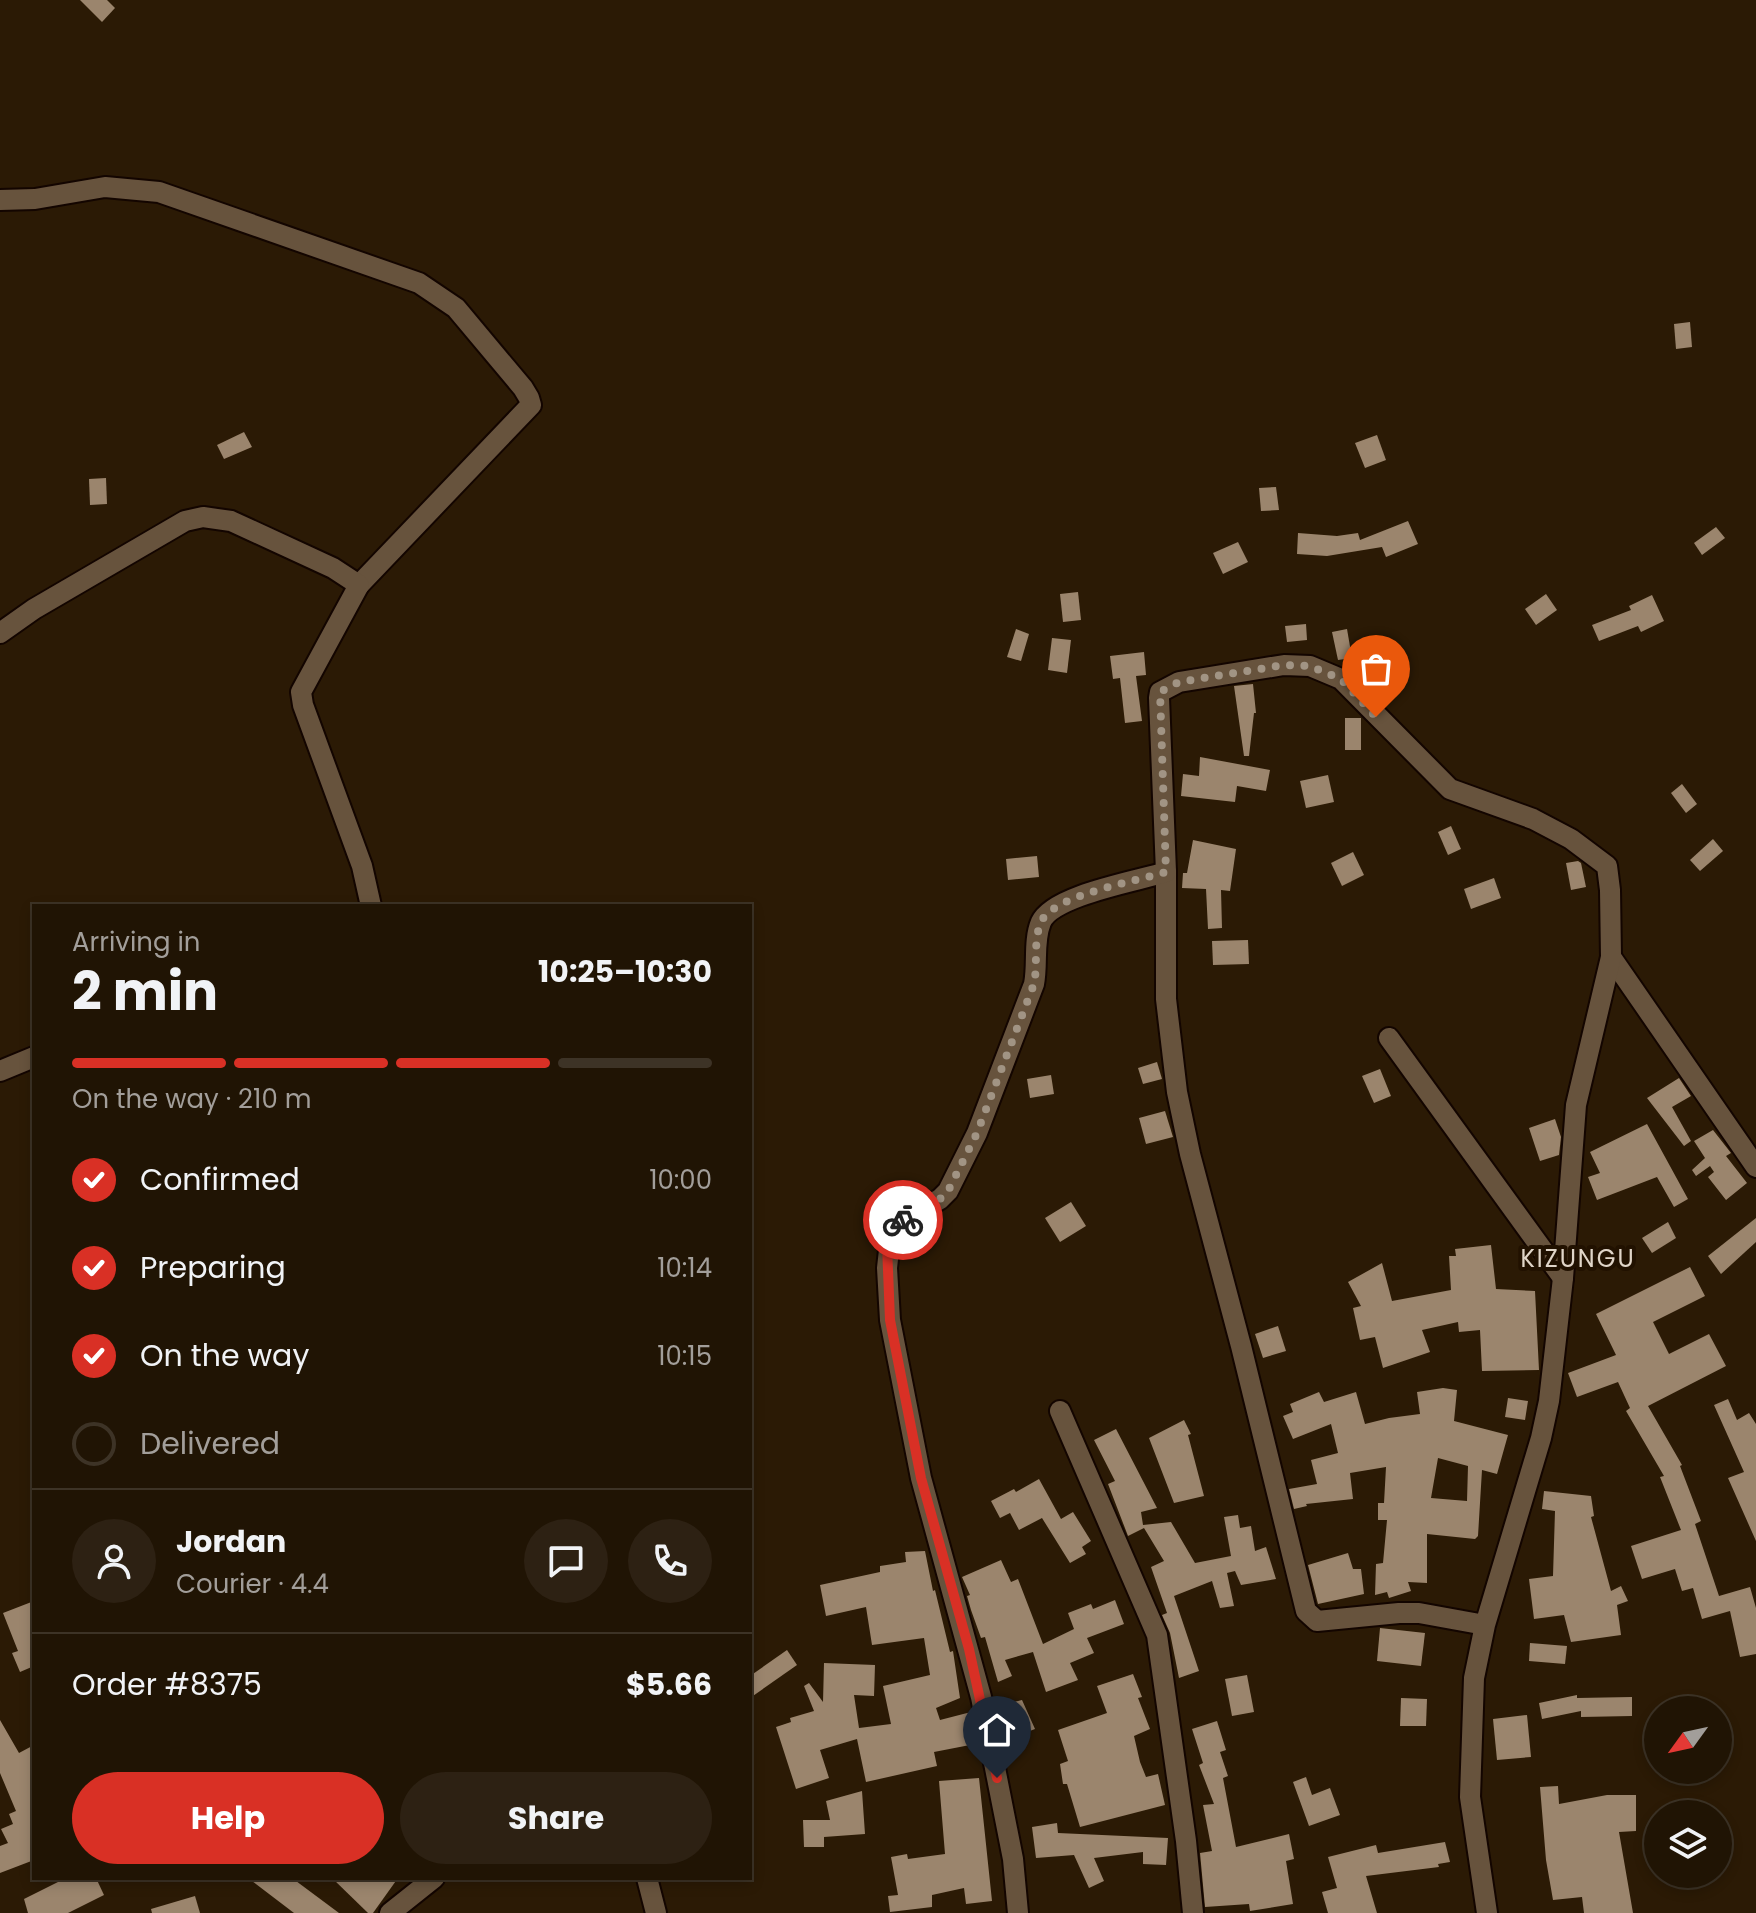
<!DOCTYPE html>
<meta charset="utf-8">
<style>
:root{--surface:#201404;--page:#2d2113;--text:#f1f3f6;--muted:#a29e9a;--line:#3d3326;--accent:#d93025}
body{margin:0;font-family:Poppins,sans-serif;background:var(--page);color:var(--text);height:100vh;display:flex;flex-direction:column;font-size:30px;white-space:nowrap}
*{box-sizing:border-box;margin:0}
p{font-size:26px;color:var(--muted)}
.icon{flex:none;width:44px;height:44px;fill:none;stroke:currentColor;stroke-width:2;stroke-linecap:round;stroke-linejoin:round}
.map{position:relative;flex:1;overflow:hidden}
.details{position:absolute;left:32px;top:904px;width:720px;height:976px;display:flex;flex-direction:column;background:var(--surface);border-radius:0px;box-shadow:0 4px 12px #0003,0 0 0 2px var(--line)}
.details>*{flex:none}
.needle{width:52px;rotate:237deg}
.buttons{position:absolute;left:1644px;top:1696px;display:grid;gap:16px}
.buttons a{display:grid;place-items:center;width:88px;height:88px;border-radius:50%;background:var(--surface);box-shadow:0 4px 12px #0003,0 0 0 2px var(--line);font-size:40px}
.pin{position:absolute;display:grid;place-items:center;width:68px;height:68px;color:#fff;margin:-82px -34px;border-radius:50% 50% 50% 0;rotate:-45deg;box-shadow:0 0 8px #0007}
.pin .icon{rotate:45deg}
.courier{position:absolute;display:grid;place-items:center;width:80px;height:80px;margin:-40px;border:6px solid #d93025;border-radius:50%;background:#fff;color:#222;box-shadow:0 2px 10px #0007}
.overview em{font-style:normal;font-weight:700}
.overview div{display:flex;flex-direction:column-reverse}
.overview{display:flex;align-items:center;justify-content:space-between;height:136px;padding:0 40px}
h1{font-size:52px;font-weight:700;line-height:60px}
.bar{display:grid;grid-template-columns:repeat(4,1fr);gap:12px 8px;align-content:center;height:96px;padding:0 40px}
.bar i{height:10px;border-radius:6px;background:var(--line)}
.bar .current{background:var(--accent)}
.bar p{grid-column:span 4}
.line{display:flex;align-items:center;gap:20px;padding:0 40px;border-top:2px solid var(--line)}
.line div{flex:1}
.round{display:grid;place-items:center;flex:none;width:84px;height:84px;border-radius:42px;background:var(--page)}
ol{padding:0 40px;list-style:none}
li{display:flex;align-items:center;gap:24px;height:88px}
li p{margin-inline-start:auto}
li .icon{padding:8px;border-radius:50%;background:var(--accent);color:#fff;stroke-width:4}
li:last-child{color:var(--muted)}
li i{width:44px;height:44px;border:4px solid var(--line);border-radius:50%}
.primary-button{display:flex;gap:16px;margin-top:auto;padding:16px 40px}
.primary-button a{flex:1;height:92px;border-radius:48px;background:var(--accent);color:#fff;font-size:32px;font-weight:700;line-height:92px;text-align:center}
.primary-button a+a{background:var(--page);color:var(--text)}
.map>svg:first-child{display:block}
.building{fill:#9b856d;fill-rule:evenodd}
.lines{fill:none;stroke-linecap:round;stroke-linejoin:round}
.minor-casing{stroke:#130500;stroke-width:24}
.minor{stroke:#67533d;stroke-width:20}
.done{stroke:#a19484;stroke-width:8;stroke-dasharray:0 14.4}
.route{stroke:#d93025;stroke-width:10}
.labels{text-anchor:middle;stroke-width:8;stroke-linejoin:round;paint-order:stroke}
.quarter-label{font-size:24px;letter-spacing:2px;fill:#e0d5c8;stroke:#211100}
</style>
<div class="map">
<svg width="1756" height="1913" viewBox="0 0 1756 1913">
<rect width="100%" height="100%" fill="#2b1a05"/>
<g class="building">
<path d="M 80,0 L 107,0 L 115,8 L 102,22 Z"/>
<path d="M 1690,322 L 1692,347 L 1676,349 L 1674,324 Z"/>
<path d="M 244,432 L 252,447 L 224,459 L 217,445 Z"/>
<path d="M 1377,435 L 1386,460 L 1365,468 L 1355,443 Z"/>
<path d="M 106,478 L 107,504 L 90,505 L 89,479 Z"/>
<path d="M 1276,487 L 1279,510 L 1261,511 L 1259,488 Z"/>
<path d="M 1408,521 L 1418,544 L 1386,557 L 1382,547 L 1327,556 L 1297,554 L 1298,533 L 1337,536 L 1358,533 L 1360,540 Z"/>
<path d="M 1716,527 L 1725,538 L 1702,555 L 1694,543 Z"/>
<path d="M 1238,542 L 1248,562 L 1223,574 L 1213,553 Z"/>
<path d="M 1078,592 L 1081,620 L 1063,622 L 1060,594 Z"/>
<path d="M 1546,594 L 1557,610 L 1536,625 L 1525,609 Z"/>
<path d="M 1652,595 L 1664,621 L 1641,632 L 1638,626 L 1599,641 L 1592,625 L 1631,610 L 1629,606 Z"/>
<path d="M 1306,624 L 1307,640 L 1287,642 L 1285,626 Z"/>
<path d="M 1016,629 L 1029,634 L 1021,661 L 1007,657 Z"/>
<path d="M 1347,629 L 1352,658 L 1338,660 L 1332,632 Z"/>
<path d="M 1052,638 L 1071,640 L 1067,673 L 1048,670 Z"/>
<path d="M 1144,652 L 1146,675 L 1136,676 L 1142,721 L 1125,723 L 1120,678 L 1113,679 L 1110,656 Z"/>
<path d="M 1253,684 L 1256,713 L 1254,713 L 1249,756 L 1244,756 L 1234,686 Z"/>
<rect x="1345" y="718" width="16" height="32"/>
<path d="M 1200,757 L 1270,770 L 1266,791 L 1237,786 L 1235,802 L 1181,796 L 1183,774 L 1199,776 Z"/>
<path d="M 1328,775 L 1334,802 L 1306,808 L 1300,781 Z"/>
<path d="M 1682,784 L 1697,804 L 1686,813 L 1671,793 Z"/>
<path d="M 1451,826 L 1461,849 L 1448,855 L 1438,832 Z"/>
<path d="M 1713,839 L 1723,851 L 1700,871 L 1690,860 Z"/>
<path d="M 1193,840 L 1236,849 L 1230,891 L 1221,890 L 1222,928 L 1208,929 L 1206,889 L 1182,888 L 1183,873 L 1187,873 Z"/>
<path d="M 1353,852 L 1364,875 L 1342,886 L 1331,863 Z"/>
<path d="M 1037,856 L 1039,877 L 1008,880 L 1006,859 Z"/>
<path d="M 1578,861 L 1581,863 L 1586,887 L 1571,890 L 1566,863 Z"/>
<path d="M 1494,878 L 1501,898 L 1471,909 L 1464,889 Z"/>
<path d="M 1248,940 L 1249,964 L 1213,965 L 1212,941 Z"/>
<path d="M 1157,1062 L 1162,1079 L 1143,1084 L 1138,1068 Z"/>
<path d="M 1380,1069 L 1391,1096 L 1374,1103 L 1362,1076 Z"/>
<path d="M 1051,1075 L 1054,1094 L 1030,1098 L 1027,1079 Z"/>
<path d="M 1679,1078 L 1691,1096 L 1672,1107 L 1691,1141 L 1684,1146 L 1647,1098 Z"/>
<path d="M 1165,1111 L 1173,1137 L 1146,1144 L 1139,1118 Z"/>
<path d="M 1555,1119 L 1561,1137 L 1559,1155 L 1540,1161 L 1529,1128 Z"/>
<path d="M 1647,1124 L 1688,1199 L 1674,1207 L 1657,1177 L 1597,1200 L 1588,1177 L 1600,1173 L 1590,1152 Z"/>
<path d="M 1713,1130 L 1731,1153 L 1726,1156 L 1747,1183 L 1726,1200 L 1708,1177 L 1714,1172 L 1710,1166 L 1696,1176 L 1692,1170 L 1705,1158 L 1694,1141 Z"/>
<path d="M 1071,1202 L 1086,1226 L 1060,1242 L 1045,1218 Z"/>
<path d="M 1756,1218 L 1756,1242 L 1721,1274 L 1708,1256 Z"/>
<path d="M 1668,1222 L 1676,1238 L 1652,1253 L 1642,1238 Z"/>
<path d="M 1491,1245 L 1496,1289 L 1535,1291 L 1539,1370 L 1482,1371 L 1480,1330 L 1459,1332 L 1458,1322 L 1422,1330 L 1430,1352 L 1383,1368 L 1375,1337 L 1360,1340 L 1353,1308 L 1361,1306 L 1348,1282 L 1382,1263 L 1392,1301 L 1451,1290 L 1449,1256 L 1456,1256 L 1455,1249 Z"/>
<path d="M 1690,1267 L 1705,1296 L 1653,1322 L 1669,1354 L 1709,1334 L 1726,1366 L 1648,1406 L 1682,1465 L 1680,1466 L 1701,1521 L 1695,1524 L 1719,1596 L 1750,1587 L 1756,1608 L 1756,1654 L 1740,1657 L 1730,1611 L 1702,1619 L 1693,1588 L 1682,1591 L 1675,1569 L 1642,1579 L 1631,1546 L 1681,1530 L 1660,1477 L 1664,1476 L 1626,1411 L 1630,1408 L 1618,1382 L 1577,1397 L 1568,1373 L 1616,1355 L 1596,1314 Z"/>
<path d="M 1278,1326 L 1286,1351 L 1263,1358 L 1255,1334 Z"/>
<path d="M 1443,1388 L 1457,1390 L 1454,1421 L 1508,1435 L 1497,1474 L 1482,1470 L 1478,1536 L 1475,1539 L 1427,1534 L 1427,1583 L 1408,1582 L 1411,1591 L 1389,1598 L 1387,1592 L 1375,1595 L 1376,1564 L 1383,1563 L 1387,1520 L 1378,1520 L 1378,1503 L 1384,1503 L 1386,1467 L 1350,1473 L 1353,1499 L 1306,1504 L 1307,1506 L 1294,1509 L 1289,1489 L 1317,1484 L 1311,1460 L 1338,1453 L 1331,1424 L 1293,1439 L 1283,1416 L 1293,1412 L 1290,1404 L 1319,1392 L 1324,1402 L 1356,1392 L 1365,1424 L 1389,1418 L 1420,1414 L 1417,1392 ZM 1438,1458 L 1468,1466 L 1467,1501 L 1431,1498 Z"/>
<path d="M 1508,1398 L 1528,1401 L 1525,1420 L 1505,1417 Z"/>
<path d="M 1728,1399 L 1737,1420 L 1749,1413 L 1756,1424 L 1756,1541 L 1728,1478 L 1744,1472 L 1714,1405 Z"/>
<path d="M 1184,1420 L 1191,1434 L 1188,1435 L 1204,1496 L 1174,1503 L 1149,1438 Z"/>
<path d="M 1116,1429 L 1157,1508 L 1141,1512 L 1143,1525 L 1171,1522 L 1195,1563 L 1231,1556 L 1224,1517 L 1238,1515 L 1240,1528 L 1251,1526 L 1255,1551 L 1266,1547 L 1276,1579 L 1241,1585 L 1235,1571 L 1227,1573 L 1234,1606 L 1220,1608 L 1212,1581 L 1174,1596 L 1199,1671 L 1179,1678 L 1170,1633 L 1162,1615 L 1167,1613 L 1151,1567 L 1164,1561 L 1144,1528 L 1128,1536 L 1108,1484 L 1115,1481 L 1094,1440 Z"/>
<path d="M 1039,1479 L 1061,1519 L 1073,1512 L 1091,1541 L 1082,1547 L 1086,1554 L 1070,1563 L 1042,1518 L 1019,1530 L 1010,1513 L 1000,1518 L 991,1501 L 1014,1489 L 1016,1492 Z"/>
<path d="M 1544,1491 L 1591,1496 L 1594,1516 L 1591,1517 L 1611,1591 L 1621,1586 L 1628,1601 L 1617,1605 L 1621,1635 L 1571,1642 L 1564,1615 L 1534,1619 L 1529,1579 L 1553,1576 L 1555,1511 L 1542,1509 Z"/>
<path d="M 925,1551 L 933,1591 L 935,1590 L 950,1652 L 953,1651 L 960,1698 L 936,1708 L 940,1720 L 971,1712 L 976,1740 L 970,1742 L 970,1745 L 934,1752 L 937,1766 L 866,1782 L 857,1739 L 820,1750 L 829,1778 L 796,1789 L 776,1727 L 791,1722 L 790,1718 L 814,1711 L 804,1686 L 809,1683 L 823,1702 L 824,1663 L 875,1665 L 874,1696 L 854,1695 L 859,1728 L 891,1724 L 883,1686 L 930,1675 L 924,1638 L 872,1645 L 866,1607 L 826,1616 L 820,1585 L 880,1572 L 880,1566 L 906,1562 L 905,1552 Z"/>
<path d="M 1348,1553 L 1353,1569 L 1361,1569 L 1364,1594 L 1318,1604 L 1308,1565 Z"/>
<path d="M 1001,1560 L 1011,1582 L 1018,1579 L 1043,1644 L 1074,1629 L 1068,1613 L 1091,1604 L 1093,1609 L 1115,1600 L 1124,1624 L 1087,1638 L 1094,1653 L 1070,1663 L 1078,1680 L 1046,1692 L 1033,1652 L 1005,1660 L 1012,1676 L 998,1682 L 985,1637 L 981,1638 L 971,1610 L 967,1596 L 970,1595 L 962,1577 Z"/>
<path d="M 34,1601 L 34,1666 L 20,1672 L 12,1653 L 18,1651 L 3,1613 Z"/>
<path d="M 1380,1628 L 1425,1633 L 1421,1666 L 1377,1661 Z"/>
<path d="M 1530,1643 L 1567,1646 L 1565,1664 L 1529,1661 Z"/>
<path d="M 787,1650 L 797,1665 L 750,1698 L 750,1676 Z"/>
<path d="M 1133,1674 L 1142,1697 L 1138,1698 L 1150,1729 L 1134,1736 L 1140,1762 L 1146,1777 L 1158,1774 L 1165,1805 L 1080,1827 L 1067,1784 L 1063,1784 L 1060,1764 L 1068,1761 L 1058,1730 L 1107,1713 L 1097,1686 Z"/>
<path d="M 1247,1675 L 1254,1712 L 1232,1716 L 1225,1679 Z"/>
<path d="M 1577,1695 L 1577,1698 L 1632,1697 L 1632,1716 L 1581,1717 L 1581,1711 L 1542,1719 L 1539,1703 Z"/>
<path d="M 1401,1698 L 1427,1699 L 1426,1726 L 1400,1726 Z"/>
<path d="M 1022,1700 L 1035,1729 L 1006,1740 L 1004,1733 L 1002,1734 L 996,1706 Z"/>
<path d="M 1527,1715 L 1531,1757 L 1497,1760 L 1493,1719 Z"/>
<path d="M 0,1720 L 19,1753 L 34,1745 L 34,1860 L 0,1873 L 0,1846 L 8,1843 L 1,1829 L 13,1824 L 9,1814 L 16,1811 L 0,1773 Z"/>
<path d="M 1217,1721 L 1226,1750 L 1220,1752 L 1228,1776 L 1223,1778 L 1236,1847 L 1289,1834 L 1294,1859 L 1286,1861 L 1293,1904 L 1250,1911 L 1249,1904 L 1205,1907 L 1200,1853 L 1212,1851 L 1203,1805 L 1214,1804 L 1199,1765 L 1203,1763 L 1192,1729 Z"/>
<path d="M 1306,1777 L 1312,1795 L 1330,1788 L 1340,1815 L 1309,1826 L 1293,1782 Z"/>
<path d="M 979,1778 L 992,1901 L 966,1904 L 964,1888 L 932,1895 L 932,1907 L 890,1912 L 888,1896 L 898,1895 L 891,1857 L 907,1854 L 908,1859 L 945,1854 L 939,1781 Z"/>
<path d="M 1558,1786 L 1559,1804 L 1607,1795 L 1636,1795 L 1636,1831 L 1619,1832 L 1633,1913 L 1584,1913 L 1582,1897 L 1553,1900 L 1546,1860 L 1540,1787 Z"/>
<path d="M 862,1791 L 865,1834 L 824,1837 L 824,1847 L 804,1847 L 803,1820 L 830,1820 L 826,1801 Z"/>
<path d="M 1057,1823 L 1058,1833 L 1168,1838 L 1166,1865 L 1143,1864 L 1143,1852 L 1094,1858 L 1104,1881 L 1089,1888 L 1074,1855 L 1036,1858 L 1032,1827 Z"/>
<path d="M 1445,1842 L 1450,1862 L 1438,1864 L 1439,1867 L 1366,1876 L 1377,1913 L 1328,1913 L 1322,1892 L 1337,1888 L 1328,1857 L 1376,1845 L 1378,1853 Z"/>
<path d="M 66,1878 L 96,1878 L 104,1895 L 68,1913 L 28,1913 L 24,1899 Z"/>
<path d="M 248,1878 L 292,1878 L 339,1913 L 294,1913 Z"/>
<path d="M 332,1878 L 398,1878 L 373,1913 L 368,1913 Z"/>
<path d="M 195,1896 L 200,1913 L 152,1913 L 151,1909 Z"/>
</g>
<g class="lines">
<g class="minor-casing">
<g id="minor">
<path d="M 0,200 L 35,199 L 105,187 L 159,192 L 419,283 L 456,308 L 523,388 L 529,398 L 531,405 L 359,585"/>
<path d="M 0,633 L 34,609 L 185,521 L 203,517 L 231,521 L 333,568 L 359,585 L 301,692 L 303,705 L 362,866 L 371,906"/>
<path d="M 1611,957 L 1756,1167"/>
<path d="M 1389,1038 L 1563,1278"/>
<path d="M 0,1071 L 34,1057"/>
<path d="M 1060,1411 L 1157,1635 L 1186,1841 L 1193,1913"/>
<path d="M 1485,1625 L 1541,1438 L 1549,1401 L 1563,1278 L 1576,1105 L 1611,957 L 1610,890 L 1607,866 L 1571,839 L 1533,819 L 1450,789 L 1341,679 L 1310,666 L 1284,665 L 1179,682 L 1160,692 L 1159,698 L 1166,872 L 1166,999 L 1177,1092 L 1190,1154 L 1241,1346 L 1306,1611 L 1317,1621 L 1399,1613 L 1419,1613 L 1485,1625 L 1474,1678 L 1470,1797 L 1487,1913"/>
<path d="M 647,1878 L 656,1913"/>
<path d="M 390,1913 L 434,1878"/>
<path d="M 1018,1913 L 1013,1859 L 981,1697 L 921,1478 L 890,1320 L 887,1268 L 891,1232 L 898,1223 L 940,1199 L 948,1191 L 977,1133 L 1034,984 C 1038,964 1033,941 1041,922 C 1053,895 1138,881 1166,872"/>
</g>
</g>
<use href="#minor" class="minor"/>
</g>
<g class="lines">
<path class="done" d="M 903,1220 L 940,1199 L 948,1191 L 977,1133 L 1034,984 C 1038,964 1033,941 1041,922 C 1053,895 1138,881 1166,872 L 1160,692 L 1179,682 L 1284,665 L 1310,666 L 1341,679 L 1376,717"/>
<path class="route" d="M 903,1220 L 891,1232 L 887,1245 L 890,1320 L 921,1478 L 969,1649 L 997,1778"/>
</g>
<g class="labels">
<g class="quarter-label">
<text x="1578" y="1267">KIZUNGU</text>
</g>
</g>
</svg>
<div class="buttons">
<a><svg class="needle" viewBox="-14 -14 28 28"><path d="M0-13l5 13h-10z" fill="#e53935"/><path d="M0 13l5-13h-10z" fill="#a29e9a"/></svg></a>
<a><svg class="icon" aria-label="layers" viewBox="0 0 24 24"><path d="M12 4l9 5-9 5-9-5zM3 14l9 5 9-5"/></svg></a>
</div>
<div class="pin" style="left:1376px;top:717px;background:#ea580c"><svg class="icon" aria-label="bag" viewBox="0 0 24 24"><path d="M5 8h14l-1 12H6zM9 8a3 3 0 0 1 6 0"/></svg></div>
<div class="pin" style="left:997px;top:1778px;background:#1f2937"><svg class="icon" aria-label="home" viewBox="0 0 24 24"><path d="M3 11l9-7 9 7M6 9v11h12V9"/></svg></div>
<div class="courier" style="left:903px;top:1220px"><svg class="icon" aria-label="bike" viewBox="0 0 24 24"><circle cx="6" cy="16" r="4"/><circle cx="18" cy="16" r="4"/><path d="M6 16l4-8h5l3 8M10 8l3 8H6M13 5h3"/></svg></div>
<section class="details">
<div class="overview"><div><h1>2 min</h1><p>Arriving in</p></div><em>10:25–10:30</em></div>
<div class="bar"><i class="current"></i><i class="current"></i><i class="current"></i><i></i><p>On the way · 210 m</p></div>
<ol>
<li><svg class="icon" aria-label="check" viewBox="0 0 24 24"><path d="M5 12l5 5 9-10"/></svg>Confirmed<p>10:00</p></li>
<li><svg class="icon" aria-label="check" viewBox="0 0 24 24"><path d="M5 12l5 5 9-10"/></svg>Preparing<p>10:14</p></li>
<li><svg class="icon" aria-label="check" viewBox="0 0 24 24"><path d="M5 12l5 5 9-10"/></svg>On the way<p>10:15</p></li>
<li><i></i>Delivered</li>
</ol>
<div class="line" style="height:144px"><a class="round"><svg class="icon" aria-label="person" viewBox="0 0 24 24"><circle cx="12" cy="8" r="4"/><path d="M4 21q1-7 8-7t8 7"/></svg></a><div><b>Jordan</b><p>Courier · 4.4</p></div><a class="round"><svg class="icon" aria-label="chat" viewBox="0 0 24 24"><path d="M4 5h16v11H9l-5 4z"/></svg></a><a class="round"><svg class="icon" aria-label="phone" viewBox="0 0 24 24"><path d="M5 4h4l2 5-3 2q2 4 5 5l2-3 5 2v4C11 20 4 13 5 4z"/></svg></a></div>
<div class="line" style="height:104px"><div>Order #8375</div><b>$5.66</b></div>
<div class="primary-button"><a>Help</a><a>Share</a></div>
</section>
</div>
